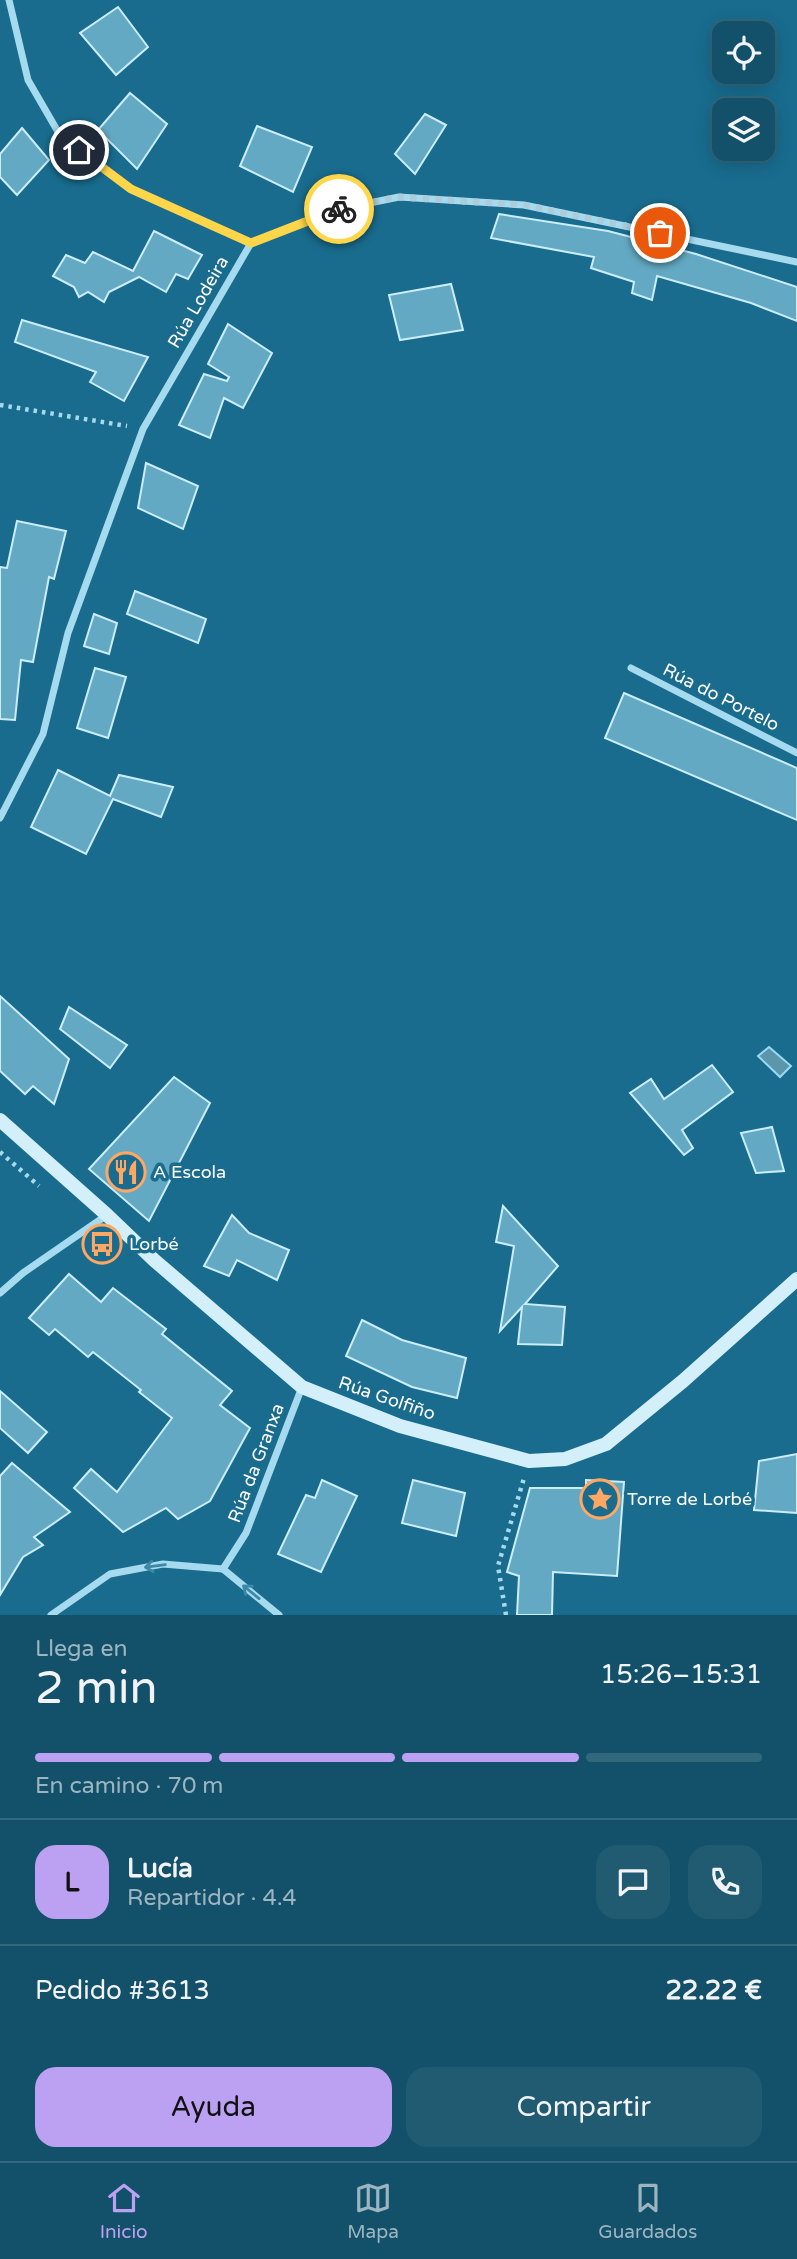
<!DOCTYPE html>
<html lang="es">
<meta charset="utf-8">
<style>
:root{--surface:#13516a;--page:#205b72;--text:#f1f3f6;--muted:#9db5c1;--line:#32687e;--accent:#bca0f2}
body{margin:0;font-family:"Varela Round",sans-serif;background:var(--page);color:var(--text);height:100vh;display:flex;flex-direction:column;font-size:26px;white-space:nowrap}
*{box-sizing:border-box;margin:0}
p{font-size:23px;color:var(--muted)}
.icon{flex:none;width:38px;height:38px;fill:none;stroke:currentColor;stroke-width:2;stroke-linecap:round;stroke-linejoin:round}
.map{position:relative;height:1615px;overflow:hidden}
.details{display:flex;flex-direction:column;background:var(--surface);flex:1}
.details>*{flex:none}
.fabs{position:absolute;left:712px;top:21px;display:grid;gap:14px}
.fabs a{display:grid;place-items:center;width:63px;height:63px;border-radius:14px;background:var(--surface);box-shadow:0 4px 18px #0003,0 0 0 2px var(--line);font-size:35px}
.pin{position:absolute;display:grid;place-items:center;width:60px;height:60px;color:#fff;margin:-30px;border:4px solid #fff;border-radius:50%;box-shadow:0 2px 7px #0007}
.courier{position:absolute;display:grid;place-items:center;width:70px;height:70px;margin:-35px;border:5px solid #ffd54a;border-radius:50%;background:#fff;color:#222;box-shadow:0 2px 9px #0007}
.head em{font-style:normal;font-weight:600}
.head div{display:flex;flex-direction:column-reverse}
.head{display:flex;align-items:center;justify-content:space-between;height:119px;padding:0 35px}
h1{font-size:46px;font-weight:600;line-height:52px}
.bar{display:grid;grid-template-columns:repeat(4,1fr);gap:10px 7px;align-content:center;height:84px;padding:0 35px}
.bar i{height:9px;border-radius:5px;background:var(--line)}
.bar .selected{background:var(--accent)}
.bar p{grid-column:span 4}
.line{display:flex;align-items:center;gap:18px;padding:0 35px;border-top:2px solid var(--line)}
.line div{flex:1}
.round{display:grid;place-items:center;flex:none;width:74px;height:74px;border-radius:21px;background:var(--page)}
.button{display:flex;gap:14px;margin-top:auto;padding:14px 35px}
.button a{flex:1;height:80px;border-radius:21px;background:var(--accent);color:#111;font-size:28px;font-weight:600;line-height:80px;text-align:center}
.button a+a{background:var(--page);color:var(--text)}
.tab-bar{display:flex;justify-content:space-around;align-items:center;height:98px;border-top:2px solid var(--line);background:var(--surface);font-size:19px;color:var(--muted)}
.tab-bar a{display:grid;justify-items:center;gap:4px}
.tab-bar .selected{color:var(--accent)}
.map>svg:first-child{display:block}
.water{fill:#5c96ad;stroke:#98daf1;stroke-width:2}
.building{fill:#63a9c3;stroke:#cbedfa;stroke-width:2}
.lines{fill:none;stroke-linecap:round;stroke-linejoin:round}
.path{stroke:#a5daef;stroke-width:4.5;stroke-dasharray:3.5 5;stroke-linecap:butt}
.street{stroke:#a5daef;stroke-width:7}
.secondary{stroke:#d2effa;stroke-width:14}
.oneway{stroke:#3c88a6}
.done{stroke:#aeccd7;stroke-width:7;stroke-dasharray:0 12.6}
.route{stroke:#ffd54a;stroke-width:9}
.labels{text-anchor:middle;stroke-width:7;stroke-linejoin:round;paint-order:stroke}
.street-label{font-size:18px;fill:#fff;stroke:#196c8e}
.poi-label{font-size:18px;fill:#fff;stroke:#196c8e;text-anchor:start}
</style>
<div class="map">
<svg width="797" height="1615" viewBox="0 0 797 1615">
<rect width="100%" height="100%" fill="#196c8e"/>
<path class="water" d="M 769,1047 L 791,1066 L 780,1077 L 758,1056 Z"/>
<g class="building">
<path d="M 118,7 L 148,47 L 116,75 L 80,33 Z"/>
<path d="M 130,93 L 167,124 L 137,169 L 98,130 Z"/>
<path d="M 425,114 L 446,125 L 415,174 L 395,154 Z"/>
<path d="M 257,126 L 312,147 L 293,192 L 240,166 Z"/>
<path d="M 22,128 L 49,160 L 17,195 L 0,177 L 0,154 Z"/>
<path d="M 499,214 L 608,231 L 696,254 L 797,287 L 797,321 L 751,303 L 657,276 L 652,300 L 632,293 L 634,282 L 591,268 L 594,257 L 491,238 Z"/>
<path d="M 154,231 L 202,255 L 188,279 L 176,274 L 166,292 L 139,277 L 109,292 L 104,302 L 88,292 L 79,297 L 74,287 L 53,276 L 66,255 L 85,263 L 93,252 L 133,271 Z"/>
<path d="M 451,284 L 463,330 L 400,340 L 389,295 Z"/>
<path d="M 22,320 L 79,337 L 148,357 L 124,401 L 90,382 L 96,372 L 15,342 Z"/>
<path d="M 228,324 L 272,353 L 243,408 L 224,398 L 210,438 L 179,425 L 204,374 L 227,381 L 229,377 L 208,364 Z"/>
<path d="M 146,463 L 198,486 L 183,529 L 138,508 Z"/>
<path d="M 17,521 L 66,531 L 54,579 L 49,577 L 33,662 L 21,660 L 15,720 L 0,719 L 0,567 L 7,568 Z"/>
<path d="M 135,591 L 206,619 L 198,643 L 127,614 Z"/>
<path d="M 94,614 L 117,623 L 109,654 L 84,646 Z"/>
<path d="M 95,668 L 126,677 L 108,738 L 77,728 Z"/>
<path d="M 624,693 L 797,768 L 797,820 L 605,738 Z"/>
<path d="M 58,770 L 110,796 L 119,775 L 173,787 L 161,817 L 113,799 L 86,854 L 31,827 Z"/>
<path d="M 0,996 L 69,1059 L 54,1104 L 33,1086 L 25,1094 L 0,1071 Z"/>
<path d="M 69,1007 L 127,1045 L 110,1068 L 60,1029 Z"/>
<path d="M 712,1065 L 733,1092 L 682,1130 L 693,1148 L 684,1155 L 630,1093 L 651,1079 L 664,1099 Z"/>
<path d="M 174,1077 L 210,1103 L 149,1221 L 89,1169 Z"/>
<path d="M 772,1127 L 784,1171 L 756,1173 L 741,1133 Z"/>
<path d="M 503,1206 L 558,1266 L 525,1304 L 565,1307 L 562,1345 L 518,1344 L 522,1307 L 500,1331 L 514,1246 L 496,1242 Z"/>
<path d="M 232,1215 L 249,1233 L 289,1250 L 277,1280 L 237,1260 L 229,1276 L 204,1266 Z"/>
<path d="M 69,1274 L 101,1302 L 113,1288 L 166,1329 L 162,1334 L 232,1391 L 220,1405 L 250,1428 L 210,1501 L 178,1519 L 166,1508 L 123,1532 L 74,1488 L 91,1469 L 117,1492 L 172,1418 L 139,1392 L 141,1390 L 93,1352 L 88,1357 L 55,1329 L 49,1335 L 29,1318 Z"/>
<path d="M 362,1320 L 402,1340 L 466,1358 L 457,1398 L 412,1387 L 346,1356 Z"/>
<path d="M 0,1391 L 47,1432 L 28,1453 L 0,1428 Z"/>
<path d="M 797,1454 L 797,1513 L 754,1510 L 759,1461 Z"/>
<path d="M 12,1463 L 70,1512 L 34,1537 L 43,1545 L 23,1557 L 0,1595 L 0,1476 Z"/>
<path d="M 322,1480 L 357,1496 L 321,1572 L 278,1554 L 306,1495 L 315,1498 Z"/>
<path d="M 413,1480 L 465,1493 L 456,1536 L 402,1523 Z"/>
<path d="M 586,1480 L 624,1482 L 617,1576 L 553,1572 L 552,1615 L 517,1615 L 519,1576 L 507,1572 L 530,1488 L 586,1488 Z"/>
</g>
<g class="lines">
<g class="path">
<path d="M 0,405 L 127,426"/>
<path d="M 0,1152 L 39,1186"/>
<path d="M 506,1615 L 498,1566 L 524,1478"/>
</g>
<g class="street">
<path d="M 9,0 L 28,80 L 61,137 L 131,189 L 251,243"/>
<path d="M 631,668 L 797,753"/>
<path d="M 0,818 L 43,734 L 68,633 L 143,429 L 251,243 L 330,211 L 399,197 L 524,205 L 797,262"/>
<path d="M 0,1293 L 23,1273 L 107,1215"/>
<path d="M 223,1569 L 246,1533 L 302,1387"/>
<path d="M 223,1569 L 279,1615"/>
<path d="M 51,1615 L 110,1574 L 163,1564 L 223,1569"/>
</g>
<path class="secondary" d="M 0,1120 L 107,1215 L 154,1260 L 302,1387 L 400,1426 L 529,1461 L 565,1459 L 606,1444 L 683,1381 L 797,1279"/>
</g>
<defs><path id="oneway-shaft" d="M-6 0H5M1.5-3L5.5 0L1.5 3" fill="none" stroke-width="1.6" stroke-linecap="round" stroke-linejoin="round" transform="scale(1.75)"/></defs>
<g class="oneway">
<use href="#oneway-shaft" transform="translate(155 1566) rotate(172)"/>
<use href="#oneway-shaft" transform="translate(251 1592) rotate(-141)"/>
</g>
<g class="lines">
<path class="done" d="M 339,209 L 399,197 L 524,205 L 660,233"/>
<path class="route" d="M 79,150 L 131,189 L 251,243 L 339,209"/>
</g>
<defs>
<g id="restaurant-ring" transform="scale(2.0125)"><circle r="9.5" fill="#196c8e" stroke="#ffa763" stroke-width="1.5"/><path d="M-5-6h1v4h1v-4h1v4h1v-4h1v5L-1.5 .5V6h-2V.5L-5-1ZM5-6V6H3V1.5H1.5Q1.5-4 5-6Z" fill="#ffa763"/></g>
<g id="bus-ring" transform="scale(2.0125)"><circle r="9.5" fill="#196c8e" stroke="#ffa763" stroke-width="1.5"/><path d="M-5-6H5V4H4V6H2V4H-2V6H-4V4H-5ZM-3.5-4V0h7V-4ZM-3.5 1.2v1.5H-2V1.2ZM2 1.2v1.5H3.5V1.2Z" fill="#ffa763"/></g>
<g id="sight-ring" transform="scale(2.0125)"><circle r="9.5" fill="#196c8e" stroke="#ffa763" stroke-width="1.5"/><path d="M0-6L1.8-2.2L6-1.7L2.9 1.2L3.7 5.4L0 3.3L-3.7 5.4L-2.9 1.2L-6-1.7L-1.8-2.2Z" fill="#ffa763"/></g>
</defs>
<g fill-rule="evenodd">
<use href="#restaurant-ring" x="126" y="1172"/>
<use href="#bus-ring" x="102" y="1244"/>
<use href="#sight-ring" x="600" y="1499"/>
</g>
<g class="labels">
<g class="street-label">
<text transform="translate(198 302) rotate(-60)" y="6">Rúa Lodeira</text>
<text transform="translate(721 697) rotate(27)" y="6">Rúa do Portelo</text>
<text transform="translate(387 1398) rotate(19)" y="6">Rúa Golfiño</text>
<text transform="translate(256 1463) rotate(-69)" y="6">Rúa da Granxa</text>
</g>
<g class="poi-label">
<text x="153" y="1178">A Escola</text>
<text x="129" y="1250">Lorbé</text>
<text x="627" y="1505">Torre de Lorbé</text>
</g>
</g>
</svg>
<div class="fabs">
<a><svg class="icon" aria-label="locate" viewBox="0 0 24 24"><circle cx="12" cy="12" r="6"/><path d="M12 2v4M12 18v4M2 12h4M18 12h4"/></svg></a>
<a><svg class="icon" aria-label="layers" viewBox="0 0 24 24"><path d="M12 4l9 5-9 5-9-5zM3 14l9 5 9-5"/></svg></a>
</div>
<div class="pin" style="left:660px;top:233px;background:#ea580c"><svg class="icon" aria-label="bag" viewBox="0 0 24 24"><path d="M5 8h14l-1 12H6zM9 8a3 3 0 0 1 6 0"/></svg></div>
<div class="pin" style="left:79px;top:150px;background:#1f2937"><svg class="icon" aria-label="home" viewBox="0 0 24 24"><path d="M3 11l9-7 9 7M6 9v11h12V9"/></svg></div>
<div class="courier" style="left:339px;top:209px"><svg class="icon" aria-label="bike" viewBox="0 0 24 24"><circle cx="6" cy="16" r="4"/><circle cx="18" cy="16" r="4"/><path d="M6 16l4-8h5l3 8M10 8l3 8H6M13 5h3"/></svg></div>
</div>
<section class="details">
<div class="head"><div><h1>2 min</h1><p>Llega en</p></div><em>15:26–15:31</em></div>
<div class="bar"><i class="selected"></i><i class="selected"></i><i class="selected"></i><i></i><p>En camino · 70 m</p></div>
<div class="line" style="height:126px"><b class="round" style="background:var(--accent);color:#111">L</b><div><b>Lucía</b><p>Repartidor · 4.4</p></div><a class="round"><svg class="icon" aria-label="chat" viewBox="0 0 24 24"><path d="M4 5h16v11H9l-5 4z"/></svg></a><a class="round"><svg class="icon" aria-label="phone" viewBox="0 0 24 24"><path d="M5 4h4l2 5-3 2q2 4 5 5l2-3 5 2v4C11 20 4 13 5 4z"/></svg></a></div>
<div class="line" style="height:91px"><div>Pedido #3613</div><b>22.22 €</b></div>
<div class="button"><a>Ayuda</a><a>Compartir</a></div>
</section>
<nav class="tab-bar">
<a class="selected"><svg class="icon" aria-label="home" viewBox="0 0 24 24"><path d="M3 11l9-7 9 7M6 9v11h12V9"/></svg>Inicio</a>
<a><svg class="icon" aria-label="map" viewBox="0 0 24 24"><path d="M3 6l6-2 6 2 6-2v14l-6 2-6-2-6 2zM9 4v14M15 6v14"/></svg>Mapa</a>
<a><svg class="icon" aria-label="saved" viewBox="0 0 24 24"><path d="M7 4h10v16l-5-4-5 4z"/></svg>Guardados</a>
</nav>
